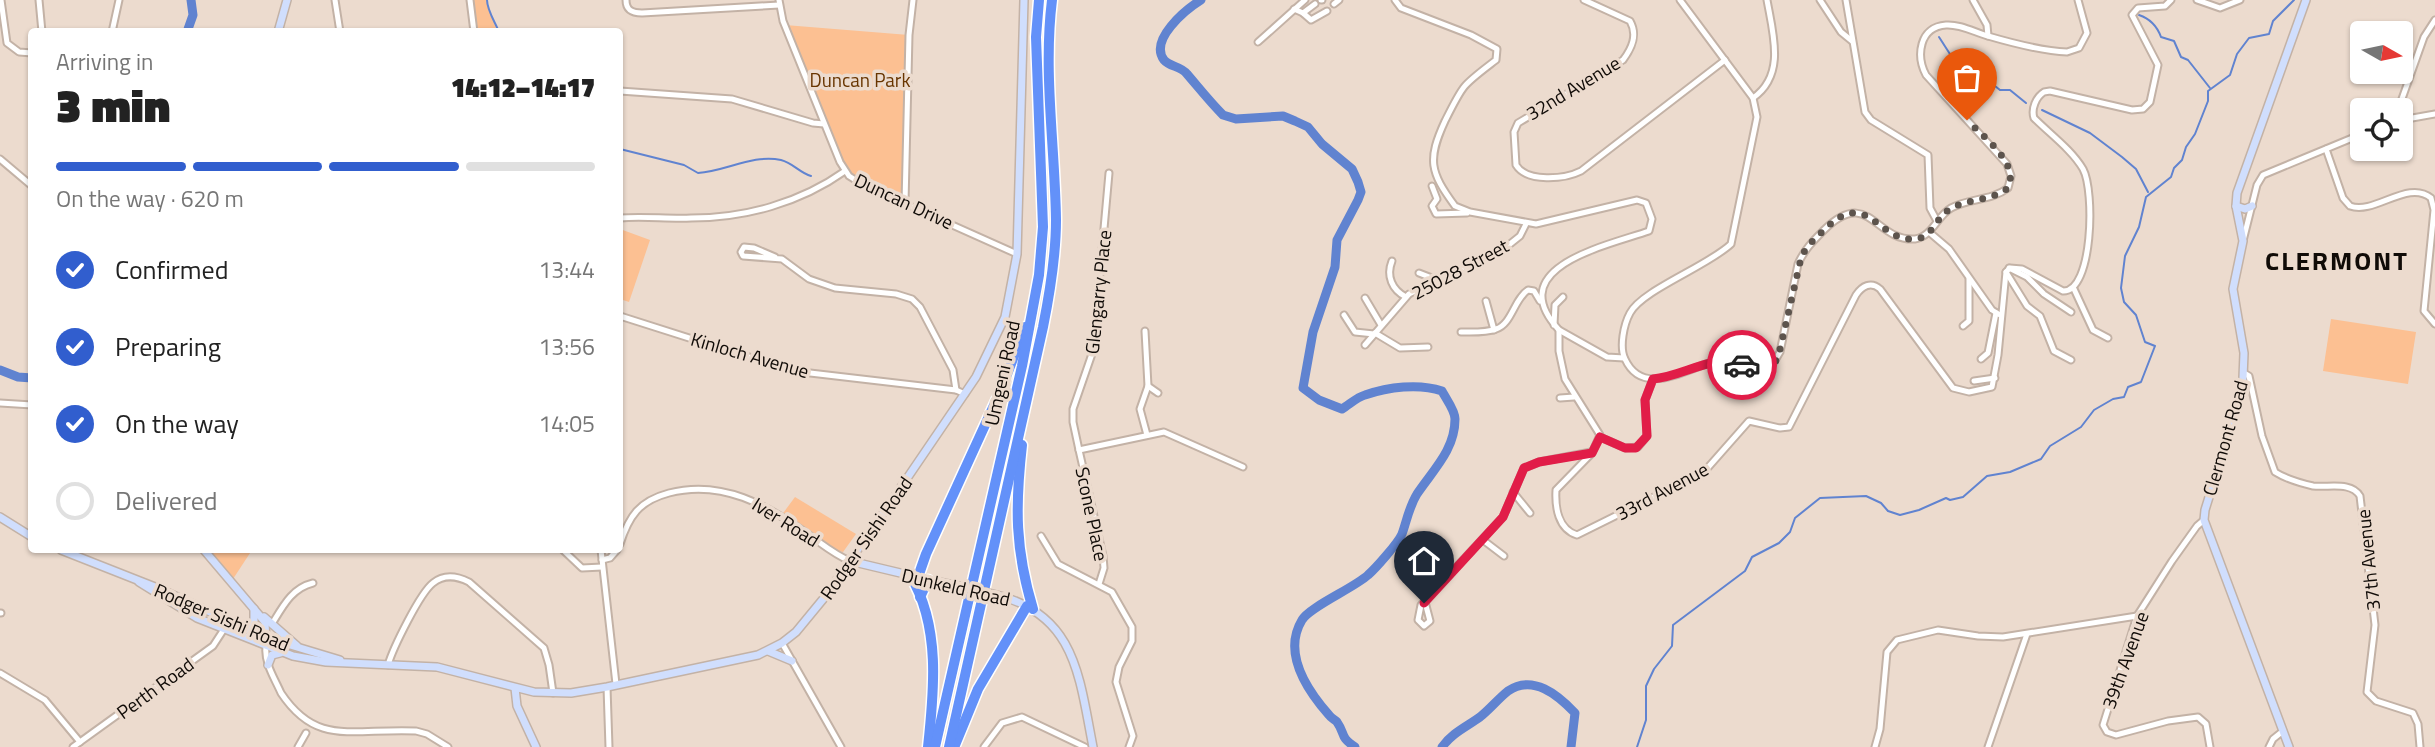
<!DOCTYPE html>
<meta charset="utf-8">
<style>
:root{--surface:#fff;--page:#f2f2f2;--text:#222;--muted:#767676;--line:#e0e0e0;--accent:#315ece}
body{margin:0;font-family:"Titillium Web",sans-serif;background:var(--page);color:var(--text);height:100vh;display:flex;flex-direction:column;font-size:26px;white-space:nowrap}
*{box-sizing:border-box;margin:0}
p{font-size:23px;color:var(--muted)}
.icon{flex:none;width:38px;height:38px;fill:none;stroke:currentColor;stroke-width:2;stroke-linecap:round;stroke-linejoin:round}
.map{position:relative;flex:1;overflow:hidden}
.sheet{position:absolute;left:28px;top:28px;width:595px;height:525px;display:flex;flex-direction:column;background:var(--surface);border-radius:7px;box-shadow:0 2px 5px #0004}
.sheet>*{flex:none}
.needle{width:46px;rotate:99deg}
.tools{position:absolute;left:2350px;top:21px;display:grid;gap:14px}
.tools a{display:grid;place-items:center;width:63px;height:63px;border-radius:7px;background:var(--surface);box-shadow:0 2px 5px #0004;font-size:35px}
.pin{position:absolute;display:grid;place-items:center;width:60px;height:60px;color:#fff;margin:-72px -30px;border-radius:50% 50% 50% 0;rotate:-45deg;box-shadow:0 0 7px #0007}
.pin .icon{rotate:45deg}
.courier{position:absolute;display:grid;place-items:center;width:70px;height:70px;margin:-35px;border:5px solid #e11d48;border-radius:50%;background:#fff;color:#222;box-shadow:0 2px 9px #0007}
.overview em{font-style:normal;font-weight:800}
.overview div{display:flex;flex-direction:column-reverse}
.overview{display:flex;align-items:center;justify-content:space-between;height:119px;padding:0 28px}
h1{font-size:46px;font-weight:800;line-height:52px}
.bar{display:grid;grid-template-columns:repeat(4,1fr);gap:10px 7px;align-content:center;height:84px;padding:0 28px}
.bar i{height:9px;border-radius:5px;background:var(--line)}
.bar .selected{background:var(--accent)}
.bar p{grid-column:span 4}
ol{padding:0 28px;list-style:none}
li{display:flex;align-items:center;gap:21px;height:77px}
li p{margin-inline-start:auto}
li .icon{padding:7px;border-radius:50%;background:var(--accent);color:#fff;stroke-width:4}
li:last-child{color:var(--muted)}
li i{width:38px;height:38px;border:4px solid var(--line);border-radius:50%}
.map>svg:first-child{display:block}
.green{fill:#fcc092}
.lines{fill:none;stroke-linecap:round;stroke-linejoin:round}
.stream{stroke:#6083d0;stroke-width:2}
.river{stroke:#6083d0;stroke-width:9}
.street-casing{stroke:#c3b2a6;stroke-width:9}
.secondary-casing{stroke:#c3b2a6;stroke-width:10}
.highway-casing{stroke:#fff;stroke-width:13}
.street{stroke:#fff;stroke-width:5}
.secondary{stroke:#d0defd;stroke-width:7}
.highway{stroke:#6391f9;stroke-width:10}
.secondary-bridge-casing{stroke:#c3b2a6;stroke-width:10;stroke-linecap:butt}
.secondary-bridge{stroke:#d0defd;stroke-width:7}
.done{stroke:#5d544d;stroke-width:7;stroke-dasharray:0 12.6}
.route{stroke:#e11d48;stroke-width:9}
.labels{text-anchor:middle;stroke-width:7;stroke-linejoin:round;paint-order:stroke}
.park-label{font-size:19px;fill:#683500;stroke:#ecdbce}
.street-label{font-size:19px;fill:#100b07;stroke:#ecdbce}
.district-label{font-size:26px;font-weight:bold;letter-spacing:2px;fill:#100b07;stroke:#ecdbce}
</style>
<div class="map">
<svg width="2435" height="747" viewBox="0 0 2435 747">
<rect width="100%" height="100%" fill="#ecdbce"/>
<g class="green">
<path d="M 470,0 L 486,0 L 497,31 L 475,31 Z"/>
<path d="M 785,25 L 909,35 L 905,203 L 858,183 L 845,171 Z"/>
<path d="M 620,229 L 650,240 L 629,302 L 620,299 Z"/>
<path d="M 2331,319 L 2416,332 L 2408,384 L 2323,371 Z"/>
<path d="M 795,497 L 856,534 L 843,552 L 828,548 L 781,516 Z"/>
<path d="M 204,550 L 252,550 L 231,582 Z"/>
</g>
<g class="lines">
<g class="stream">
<path d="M 487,0 C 487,10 495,22 499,32"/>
<path d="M 2139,15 C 2151,19 2157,26 2161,37 L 2174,41 L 2181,57 L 2188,60 L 2210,88"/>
<path d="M 1939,37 L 1957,65 L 1985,78 L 2000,90 L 2010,90 L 2026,103"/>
<path d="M 2042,110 L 2090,133 L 2122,157 L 2136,169 L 2148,192"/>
<path d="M 620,149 L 684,165 L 698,173 C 726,171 753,154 781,160 C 793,163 800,173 811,176"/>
<path d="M 1637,747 L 1646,720 L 1646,686 L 1654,669 L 1672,646 L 1673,625 L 1745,571 L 1752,557 L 1779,543 L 1790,532 L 1795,518 L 1820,498 L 1866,496 L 1881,503 L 1888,511 L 1900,515 L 1919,510 L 1946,498 L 1950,500 L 1963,497 L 1987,476 L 2010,472 L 2041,459 L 2050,446 L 2081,427 L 2094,410 L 2113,399 L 2124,397 L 2128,387 L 2141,382 L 2155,346 L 2145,342 L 2136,315 L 2124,302 L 2121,288 L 2125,256 L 2139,227 L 2146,197 L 2171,177 L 2174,168 L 2182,160 L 2186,147 L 2195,134 L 2208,101 L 2208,91 L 2230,75 L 2237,54 L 2249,38 L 2269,34 L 2273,21 L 2294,0"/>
</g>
<g class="river">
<path d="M 1201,0 C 1185,10 1149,40 1164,60 C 1170,67 1181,66 1187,74 C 1199,88 1210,102 1223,115 L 1236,119 L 1283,116 L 1295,121 L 1308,127 L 1322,144 L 1352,169 L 1358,182 L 1361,192 L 1358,200 L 1337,240 L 1335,267 L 1313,332 L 1303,388 L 1319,400 L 1342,409 C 1349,405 1357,397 1365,395 C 1388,387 1419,383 1442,391 C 1446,399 1455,410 1455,419 C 1455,450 1433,470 1417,494 C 1409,507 1407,520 1402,534 C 1398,543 1376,568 1368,575 C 1354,588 1309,607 1302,620 C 1282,653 1307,690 1329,715 C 1331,718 1335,720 1337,722 C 1346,735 1339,736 1355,747"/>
<path d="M 187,32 L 193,15 L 191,0"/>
<path d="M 0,370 L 18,377 L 32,378"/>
<path d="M 1442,747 C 1452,733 1466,727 1480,717 C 1490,709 1498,699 1508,691 C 1533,674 1558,695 1575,713 L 1571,747"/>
</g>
<g class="street-casing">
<g id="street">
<path d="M 1,0 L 7,43 L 19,52 L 32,53"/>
<path d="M 39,0 L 42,32"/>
<path d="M 335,0 L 340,32"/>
<path d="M 470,0 L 474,32"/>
<path d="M 626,0 C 626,11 633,13 642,13 L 779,5"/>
<path d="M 779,0 L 783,21 L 840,162 L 849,176 L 865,186 L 1017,254"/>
<path d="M 1321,0 L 1322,0"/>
<path d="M 1395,0 L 1401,8 L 1471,35 L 1497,49 L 1496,60 C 1462,86 1464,83 1445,121 C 1427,160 1430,172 1455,206 L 1470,212 L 1536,224 L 1637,200 L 1646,203 L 1652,219 L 1649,231 C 1606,246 1501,267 1559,330 L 1559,351 L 1565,379 L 1600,435 L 1592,453 L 1556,490 C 1555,507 1558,529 1577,535 L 1704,472 L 1749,421 L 1780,428 L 1789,427 L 1856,295 C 1862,286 1871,281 1880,289 L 1953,388 L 1969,392 L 1992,387 L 1998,355 L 2006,272 L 2010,268 L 2022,269 L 2063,291 C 2093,292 2095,191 2083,169 C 2072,150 2050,134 2034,118 C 2031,109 2036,97 2044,92 L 2050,91 L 2132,110 L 2143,109 L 2150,102 L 2158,65 L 2132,15 L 2138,8 L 2165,6 L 2171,0"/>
<path d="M 1584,0 L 1630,21 C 1638,35 1632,48 1623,60 L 1518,123 L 1514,132 L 1516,165 C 1527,183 1565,179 1581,171 L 1725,60"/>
<path d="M 1680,0 L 1753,98 L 1757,117 L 1731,244 C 1708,266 1642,290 1630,313 C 1624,324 1619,347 1625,359 C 1644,401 1692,364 1721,360 C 1740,357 1752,377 1771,367 L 1780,352 L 1798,264 C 1804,250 1813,241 1824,230 C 1869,186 1875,242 1915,239 C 1932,237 1937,216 1951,208 C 1969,198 1991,201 2008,188 L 2011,176 L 2007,164 L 1926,75 C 1916,56 1919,27 1946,25 C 1960,24 1974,32 1988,36 C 2012,43 2042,51 2067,52 L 2079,48 L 2087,33 L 2078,0"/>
<path d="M 1820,0 L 1841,32 L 1852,41"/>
<path d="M 1846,0 L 1865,112 L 1871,120 L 1928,155 L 1930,208 L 1937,221"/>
<path d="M 1973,0 L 1987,25 L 1988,36"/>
<path d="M 2197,0 L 2220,8 L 2240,0"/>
<path d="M 1334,4 L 1339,0"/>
<path d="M 1294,9 L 1303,13 L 1311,20 L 1327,11"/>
<path d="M 1303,13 L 1315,4"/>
<path d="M 112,32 L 119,0"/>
<path d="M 1258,42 L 1305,0"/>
<path d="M 620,91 L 732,99 L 813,123 L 824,124"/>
<path d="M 1753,98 C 1786,75 1773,34 1767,0"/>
<path d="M 2398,110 L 2424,37 L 2435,20"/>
<path d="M 2401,120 L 2435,114"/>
<path d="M 2326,149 L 2343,198 L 2350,206 C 2375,215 2408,179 2431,198 L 2434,210 L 2424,311 L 2435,324"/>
<path d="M 0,159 L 32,186"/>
<path d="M 1432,186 L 1437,199 L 1432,206 L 1436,214 L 1467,213"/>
<path d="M 905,203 L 909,35 L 913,0"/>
<path d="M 620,218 C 643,216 667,219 691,218 C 745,218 800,203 845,171"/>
<path d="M 1929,232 L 1949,249 L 1992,310 L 2000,315"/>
<path d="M 2243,241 L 2257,185 L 2263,175 L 2362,134"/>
<path d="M 775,257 L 754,248 L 744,247 L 741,252 L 743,256 L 782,259 L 809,279 L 835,288 L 896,294 L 912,299 L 920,307 L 953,370 L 956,390"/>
<path d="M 1392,261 C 1386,276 1392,290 1406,297"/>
<path d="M 2009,268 L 2027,277 L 2044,294 L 2071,312"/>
<path d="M 2006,272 L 2027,306 L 2040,316 L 2054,351 L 2071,360"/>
<path d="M 1419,273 L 1437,280"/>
<path d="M 2074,289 L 2093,330 L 2108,338"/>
<path d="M 1365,298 L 1381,325"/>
<path d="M 1486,301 L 1494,330"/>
<path d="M 1344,315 L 1355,332 L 1374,334"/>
<path d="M 620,316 L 793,371 L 956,390 L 965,394"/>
<path d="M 1554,325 L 1555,305 L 1563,297"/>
<path d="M 1963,326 L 1969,321 L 1969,279"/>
<path d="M 1559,330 L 1607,357 L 1624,358"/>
<path d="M 1145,331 L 1148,386 L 1140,409 L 1147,435"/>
<path d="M 1461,332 C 1472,332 1485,333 1496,329 C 1512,324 1514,299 1528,290 L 1534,291 L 1540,301"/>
<path d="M 1375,333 L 1400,348 L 1428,347"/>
<path d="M 1365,345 L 1409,294 L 1510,244 L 1520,236 L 1526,224"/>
<path d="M 1981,359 L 1988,353 L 1996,313"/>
<path d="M 2244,373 L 2249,376 L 2262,436 L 2275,472 C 2286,479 2300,483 2313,486 C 2328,488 2351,481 2360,496 L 2375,625 L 2367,692 L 2376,701 L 2413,713 L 2418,724 L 2420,747"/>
<path d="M 1974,381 L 1995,378"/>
<path d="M 1148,386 L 1158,393"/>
<path d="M 1560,398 L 1574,397"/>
<path d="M 0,403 L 32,405"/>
<path d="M 1600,437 L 1625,448 L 1638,447 L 1647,436 L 1645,400 L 1653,379"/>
<path d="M 1079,450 L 1073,422 L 1073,409 L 1093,351 L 1109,173"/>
<path d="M 1513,492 L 1530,513"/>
<path d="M 2204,520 L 2197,526 L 2172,561 L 2137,616 L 2103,725 L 2107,732 L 2116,735 L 2168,721 L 2198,717 L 2206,724 L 2210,747"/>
<path d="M 1041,536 L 1058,564 L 1112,592 L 1132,627 L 1132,641 L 1119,667 L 1116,682 L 1133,736 L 1129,747"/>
<path d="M 1483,540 L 1504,556"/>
<path d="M 620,544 C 629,516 639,501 669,493 C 722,479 767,505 809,535 C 822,544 835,555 850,561"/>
<path d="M 563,550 L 582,568 L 602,567"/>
<path d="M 601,550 L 616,684"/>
<path d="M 602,560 L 610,558 L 617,550"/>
<path d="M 1099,584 L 1104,568 L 1103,556 L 1079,450 L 1164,432 L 1243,467"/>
<path d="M 1425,602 L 1430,621 L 1424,626 L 1418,620 L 1421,605 L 1503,517 L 1524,468 L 1539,462 L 1591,452"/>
<path d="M 0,613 L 1,613"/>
<path d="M 272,624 C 283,606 292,588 313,583"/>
<path d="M 782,643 L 841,747"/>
<path d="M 266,647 C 264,663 275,679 281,693 C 317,747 352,728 416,731 L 427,734 L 448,747"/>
<path d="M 388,665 C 393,648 420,593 433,583 C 444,574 457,576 469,582 L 544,648 L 549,665 L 553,693"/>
<path d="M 0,673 L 45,700 L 80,742"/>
<path d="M 607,687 L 609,747"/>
<path d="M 73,747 L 213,646 L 226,626"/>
<path d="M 298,747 L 306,733"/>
<path d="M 984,747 L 1002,723 L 1022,717 L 1085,747"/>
<path d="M 1875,747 L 1880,729 L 1887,652 L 1897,640 L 1938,630 L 1978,636 L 2003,637 L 2137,616"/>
<path d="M 1988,747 L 2027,634"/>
<path d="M 2269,747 L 2273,739 L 2283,731"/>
</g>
</g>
<g class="secondary-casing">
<g id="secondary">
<path d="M 278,32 L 287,0"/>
<path d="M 2236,206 L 2245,209 L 2252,206"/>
<path d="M 0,517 L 32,537"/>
<path d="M 61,550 L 160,589 L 267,638 L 340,660"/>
<path d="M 204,550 L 265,622 L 266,643"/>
<path d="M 850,561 L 913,576"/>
<path d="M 924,579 L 958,586"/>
<path d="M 139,582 L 197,618 L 293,656 L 326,662 L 437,667 L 534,692 L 571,693 L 607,687 L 758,655 L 782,643 L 796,632 L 824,598 L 895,496 L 976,377 L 1005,317 L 1017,254 L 1024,0"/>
<path d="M 993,594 C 1076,613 1079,676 1093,747"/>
<path d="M 264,617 L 297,646"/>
<path d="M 242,626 L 254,621 L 254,609"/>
<path d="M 768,651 L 792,661"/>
<path d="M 268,665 L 272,655 L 280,653"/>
<path d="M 515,688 L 517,706 L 536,747"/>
<path d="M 2289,747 L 2204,520 L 2205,510 L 2239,400 L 2243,378 L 2244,353 L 2233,289 L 2243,241 L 2236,206 L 2237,193 L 2306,0"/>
</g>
</g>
<g class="highway-casing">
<g id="highway">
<path d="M 1022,445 C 1015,507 1015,549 1033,609"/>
<path d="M 910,575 C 941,626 934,692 928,747"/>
<path d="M 918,577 L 926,554 L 1001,390 L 1025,327"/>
<path d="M 920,597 L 928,580"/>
<path d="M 955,745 L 978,689 L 1027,606"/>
<path d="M 935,747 L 1022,366 L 1039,275 L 1043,227 L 1036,37 L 1039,0"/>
<path d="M 949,747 L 1043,327 C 1050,292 1056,256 1056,220 C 1055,147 1043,72 1052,0"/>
</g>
</g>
<use href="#street" class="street"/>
<use href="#secondary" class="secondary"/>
<use href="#highway" class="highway"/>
<g class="secondary-bridge-casing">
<path id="secondary-bridge" d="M 958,586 L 993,594"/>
</g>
<use href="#secondary-bridge" class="secondary-bridge"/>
</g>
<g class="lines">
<path class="done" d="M 1742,365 C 1757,373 1768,372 1778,358 L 1801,258 C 1806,246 1816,238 1825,229 C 1868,186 1877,243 1916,239 C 1932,237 1936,219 1947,211 C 1965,198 1990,202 2008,188 C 2020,163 1983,137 1967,120"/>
<path class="route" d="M 1424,603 L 1503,517 L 1524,468 L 1539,462 L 1592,453 L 1600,437 L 1625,448 L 1636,448 L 1647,436 L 1645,400 L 1653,379 C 1683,377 1715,352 1742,365"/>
</g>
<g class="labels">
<g class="park-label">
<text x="860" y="87">Duncan Park</text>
</g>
<g class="street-label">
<text transform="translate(1573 88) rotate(-31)" y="7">32nd Avenue</text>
<text transform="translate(904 201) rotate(25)" y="7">Duncan Drive</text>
<text transform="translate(1460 269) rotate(-28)" y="7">25028 Street</text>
<text transform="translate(1098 292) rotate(-84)" y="7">Glengarry Place</text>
<text transform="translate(750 355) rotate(16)" y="7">Kinloch Avenue</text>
<text transform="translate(1002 373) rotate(-78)" y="7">Umgeni Road</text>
<text transform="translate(2225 438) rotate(-74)" y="7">Clermont Road</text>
<text transform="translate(1662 491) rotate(-28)" y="7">33rd Avenue</text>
<text transform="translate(1092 514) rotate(78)" y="7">Scone Place</text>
<text transform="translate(786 522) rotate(32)" y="7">Iver Road</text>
<text transform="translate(866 538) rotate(-55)" y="7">Rodger Sishi Road</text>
<text transform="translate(2368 560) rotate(-96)" y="7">37th Avenue</text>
<text transform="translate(956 587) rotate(13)" y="7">Dunkeld Road</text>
<text transform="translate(222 617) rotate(23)" y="7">Rodger Sishi Road</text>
<text transform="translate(2125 660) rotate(-70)" y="7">39th Avenue</text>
<text transform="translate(155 688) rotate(-36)" y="7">Perth Road</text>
</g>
<g class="district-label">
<text x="2337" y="270">CLERMONT</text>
</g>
</g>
</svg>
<div class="tools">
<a><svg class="needle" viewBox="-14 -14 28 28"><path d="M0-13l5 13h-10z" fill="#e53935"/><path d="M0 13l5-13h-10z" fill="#767676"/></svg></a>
<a><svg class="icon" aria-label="locate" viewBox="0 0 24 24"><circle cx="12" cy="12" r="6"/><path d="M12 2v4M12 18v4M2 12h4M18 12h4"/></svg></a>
</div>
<div class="pin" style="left:1967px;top:120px;background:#ea580c"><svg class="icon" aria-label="bag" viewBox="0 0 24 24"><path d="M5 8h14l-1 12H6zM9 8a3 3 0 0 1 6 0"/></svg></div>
<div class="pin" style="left:1424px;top:603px;background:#1f2937"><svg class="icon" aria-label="home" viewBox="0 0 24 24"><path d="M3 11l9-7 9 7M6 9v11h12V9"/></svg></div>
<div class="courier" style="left:1742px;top:365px"><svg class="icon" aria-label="car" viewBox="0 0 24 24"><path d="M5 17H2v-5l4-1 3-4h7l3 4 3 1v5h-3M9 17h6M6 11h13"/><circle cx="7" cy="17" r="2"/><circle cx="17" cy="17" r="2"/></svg></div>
<section class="sheet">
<div class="overview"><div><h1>3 min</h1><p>Arriving in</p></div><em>14:12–14:17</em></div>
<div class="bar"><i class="selected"></i><i class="selected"></i><i class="selected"></i><i></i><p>On the way · 620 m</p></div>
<ol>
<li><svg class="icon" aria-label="check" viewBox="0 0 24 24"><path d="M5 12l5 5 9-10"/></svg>Confirmed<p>13:44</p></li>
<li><svg class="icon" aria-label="check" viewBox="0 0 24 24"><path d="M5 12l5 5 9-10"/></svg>Preparing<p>13:56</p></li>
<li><svg class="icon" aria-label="check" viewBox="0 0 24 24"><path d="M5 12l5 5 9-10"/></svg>On the way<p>14:05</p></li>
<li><i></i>Delivered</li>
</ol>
</section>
</div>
